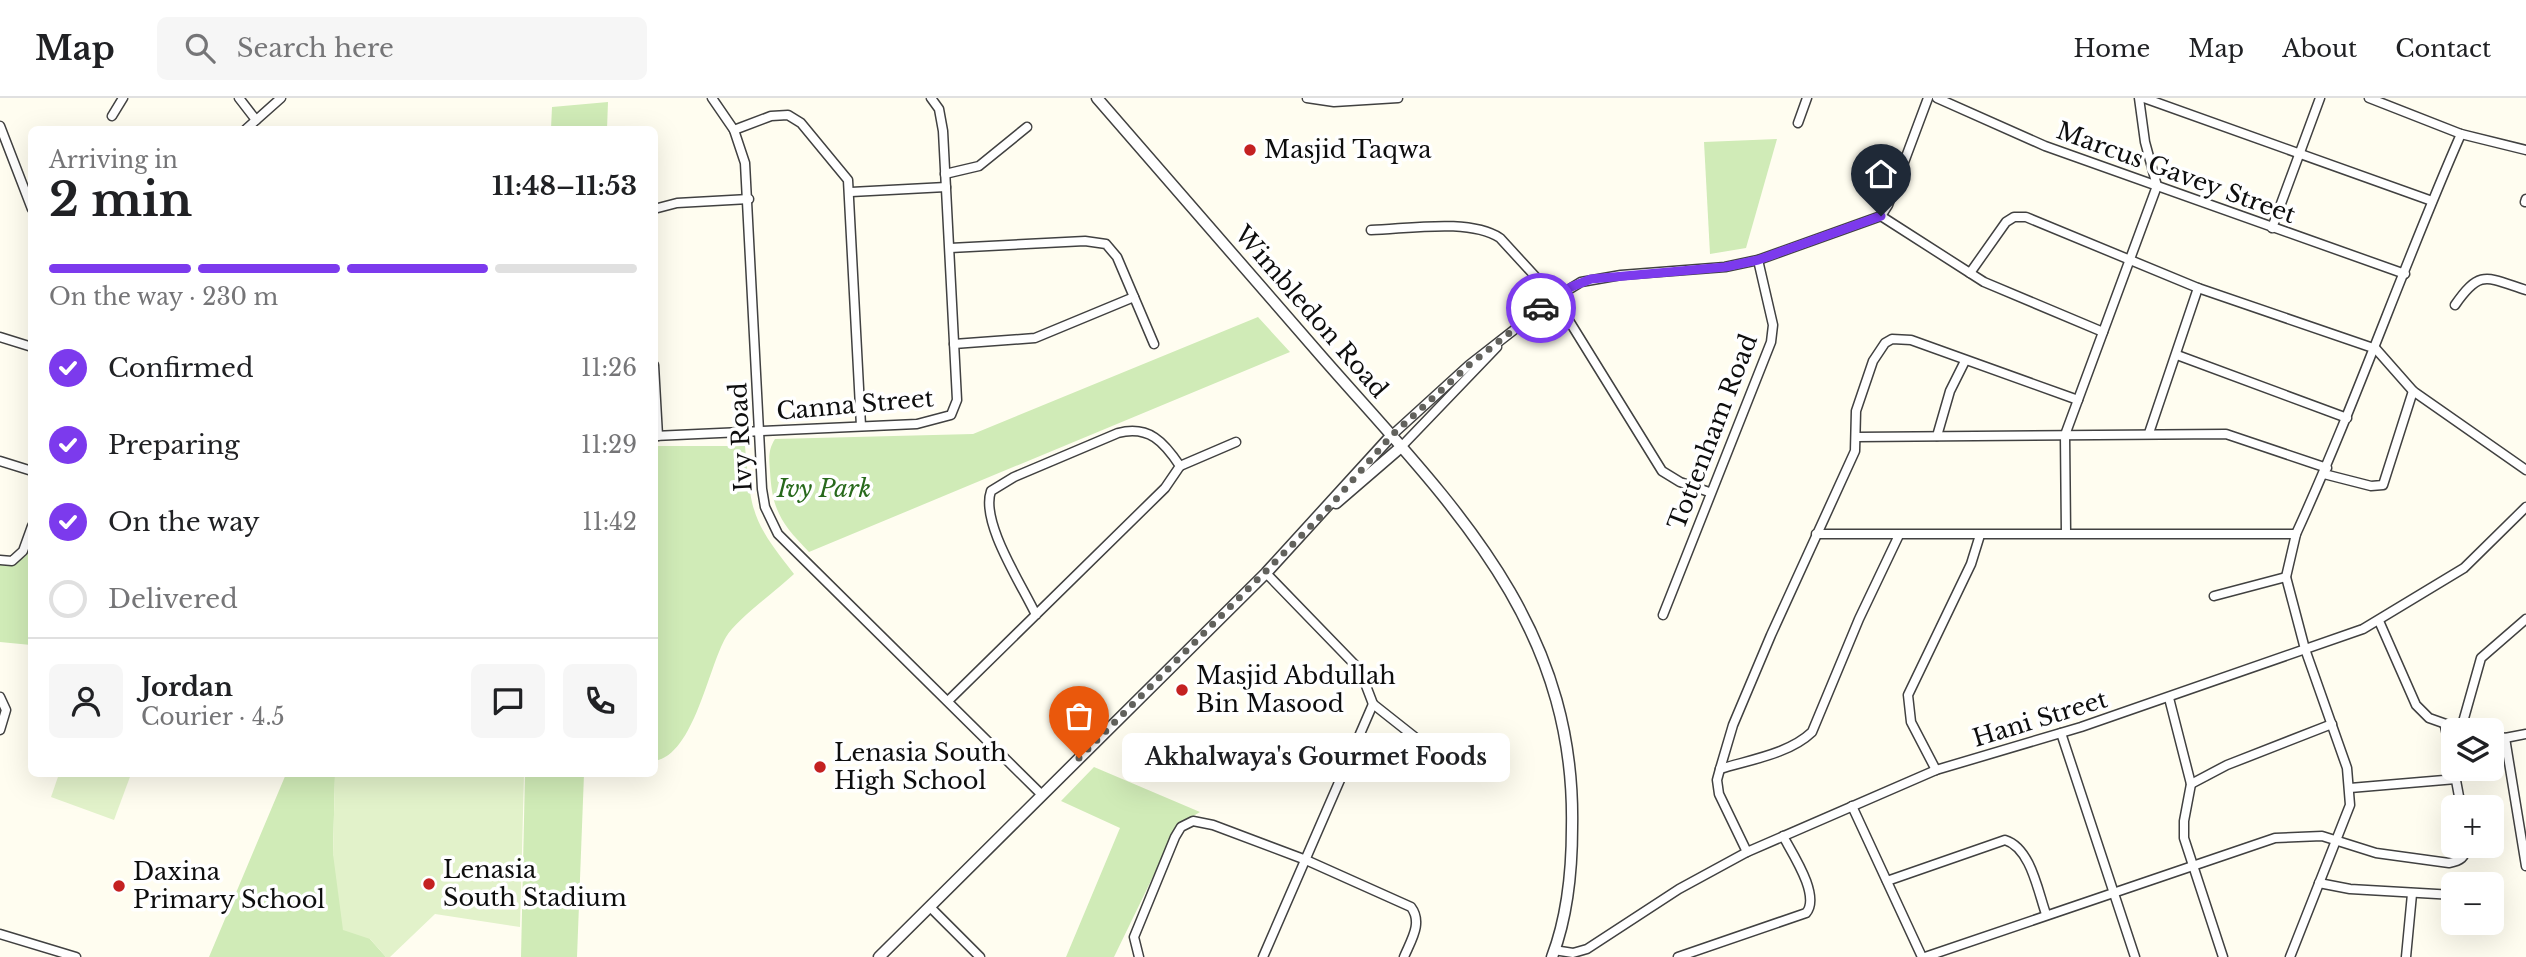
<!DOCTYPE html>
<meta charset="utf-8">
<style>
:root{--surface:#fff;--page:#f6f6f6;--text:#202124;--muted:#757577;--line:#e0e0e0;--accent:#7c3aed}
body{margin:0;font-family:"Libre Baskerville",serif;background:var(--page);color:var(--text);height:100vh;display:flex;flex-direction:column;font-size:26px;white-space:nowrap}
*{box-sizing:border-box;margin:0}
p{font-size:23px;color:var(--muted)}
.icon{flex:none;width:38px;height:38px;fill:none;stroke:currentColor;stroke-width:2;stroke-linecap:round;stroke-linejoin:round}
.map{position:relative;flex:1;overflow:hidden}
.details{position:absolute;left:28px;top:28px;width:630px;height:651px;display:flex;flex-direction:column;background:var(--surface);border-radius:10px;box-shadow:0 7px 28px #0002}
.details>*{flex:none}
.controls{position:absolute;left:2441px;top:620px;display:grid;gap:14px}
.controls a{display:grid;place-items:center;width:63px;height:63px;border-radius:10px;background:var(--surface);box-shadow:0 7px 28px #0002;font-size:35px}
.pin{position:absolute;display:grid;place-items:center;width:60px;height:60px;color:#fff;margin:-72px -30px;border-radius:50% 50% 50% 0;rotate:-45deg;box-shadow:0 0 7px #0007}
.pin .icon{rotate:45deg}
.courier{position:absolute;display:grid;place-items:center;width:70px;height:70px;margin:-35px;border:5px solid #7c3aed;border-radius:50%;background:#fff;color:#222;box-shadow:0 2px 9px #0007}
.bubble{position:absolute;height:49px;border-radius:10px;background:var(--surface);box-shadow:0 7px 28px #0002;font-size:23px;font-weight:700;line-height:49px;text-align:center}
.headline em{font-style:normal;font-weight:700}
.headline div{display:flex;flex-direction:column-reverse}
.headline{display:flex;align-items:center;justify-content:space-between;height:119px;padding:0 21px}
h1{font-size:46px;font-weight:700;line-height:52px}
.bar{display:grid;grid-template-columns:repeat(4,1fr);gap:10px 7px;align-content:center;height:84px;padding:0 21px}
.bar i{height:9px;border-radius:5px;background:var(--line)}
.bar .current{background:var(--accent)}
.bar p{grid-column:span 4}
.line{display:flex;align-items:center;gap:18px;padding:0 21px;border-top:2px solid var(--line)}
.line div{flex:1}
.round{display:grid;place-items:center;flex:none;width:74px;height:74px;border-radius:10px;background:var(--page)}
ol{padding:0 21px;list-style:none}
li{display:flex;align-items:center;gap:21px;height:77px}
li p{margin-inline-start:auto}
li .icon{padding:7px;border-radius:50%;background:var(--accent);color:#fff;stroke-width:4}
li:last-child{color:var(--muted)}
li i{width:38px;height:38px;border:4px solid var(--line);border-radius:50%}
header{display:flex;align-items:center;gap:42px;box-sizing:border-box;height:98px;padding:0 35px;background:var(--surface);border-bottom:2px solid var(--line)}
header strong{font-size:33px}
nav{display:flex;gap:38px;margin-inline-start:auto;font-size:24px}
.search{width:490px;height:63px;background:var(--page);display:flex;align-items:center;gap:18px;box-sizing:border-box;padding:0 24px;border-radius:10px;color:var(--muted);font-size:26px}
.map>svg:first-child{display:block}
.green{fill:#d0ebb7}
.pitch{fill:#e2f2ca}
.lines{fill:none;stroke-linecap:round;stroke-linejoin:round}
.minor-casing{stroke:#414141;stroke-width:11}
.tertiary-casing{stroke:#414141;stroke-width:13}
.minor{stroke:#fff;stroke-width:8}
.tertiary{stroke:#fff;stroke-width:10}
.done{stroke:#62625d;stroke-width:7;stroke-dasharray:0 12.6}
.route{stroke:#7c3aed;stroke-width:9}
.poi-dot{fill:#c42121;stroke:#fff;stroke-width:2.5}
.labels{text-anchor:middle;stroke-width:7;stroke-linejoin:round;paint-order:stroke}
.poi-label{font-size:24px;fill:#0e0e0e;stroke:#fff;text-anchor:start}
.street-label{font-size:24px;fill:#0e0e0e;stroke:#fff}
.park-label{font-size:24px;font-style:italic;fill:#28691c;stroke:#fff}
</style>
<header>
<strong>Map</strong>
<div class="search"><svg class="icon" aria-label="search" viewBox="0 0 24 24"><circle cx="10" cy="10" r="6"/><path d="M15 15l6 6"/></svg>Search here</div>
<nav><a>Home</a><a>Map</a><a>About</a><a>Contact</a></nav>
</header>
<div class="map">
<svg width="2526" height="859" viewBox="0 0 2526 859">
<rect width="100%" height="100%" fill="#fffdf0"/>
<g class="green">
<path d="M 608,4 L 607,31 L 551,31 L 552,9 Z"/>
<path d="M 1777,41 L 1746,150 L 1710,156 L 1704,44 Z"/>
<path d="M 1258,219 L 1290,254 L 809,454 C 782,426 772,413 770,373 C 769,360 768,352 775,341 L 973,336 Z"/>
<path d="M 655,348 L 745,348 C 751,415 752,423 794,476 C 777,492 736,522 726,539 C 708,570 694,656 655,663 Z"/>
<path d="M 31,442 L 31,547 L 0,544 L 0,467 L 10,467 L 26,458 Z"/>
<path d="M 1094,669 L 1200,714 L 1178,727 L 1114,859 L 1066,859 L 1120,730 L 1061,703 Z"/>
<path d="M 286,676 L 335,676 L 333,756 L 370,841 L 386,859 L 209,859 Z"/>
<path d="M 525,676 L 584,676 L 577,859 L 521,859 Z"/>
</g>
<g class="pitch">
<path d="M 59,676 L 131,676 L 114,722 L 51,699 Z"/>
<path d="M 335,676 L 524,676 L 520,829 L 435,816 L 390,859 L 386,859 L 370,841 L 343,832 L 333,756 Z"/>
</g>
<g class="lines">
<g class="minor-casing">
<g id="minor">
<path d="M 239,0 L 256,22"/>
<path d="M 712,0 L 734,32 L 745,65 L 762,391 L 765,409 L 778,436 L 1042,697"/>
<path d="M 1307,0 L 1334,4 L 1398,0"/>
<path d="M 1937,0 L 2045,48 L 2405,176"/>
<path d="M 2144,0 L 2432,103"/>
<path d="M 2369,0 L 2461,36 L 2526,52"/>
<path d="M 112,18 L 123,0"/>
<path d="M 1798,25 L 1807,0"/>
<path d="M 0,28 L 32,111"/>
<path d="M 245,32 L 281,0"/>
<path d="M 734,32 L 771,18 L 788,17 L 801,25 L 848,82 L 861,328"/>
<path d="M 945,76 L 979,68 L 1027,29"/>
<path d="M 851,94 L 946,89"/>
<path d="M 2525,104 L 2526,101"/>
<path d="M 654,111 L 677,105 L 749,101"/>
<path d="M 1881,118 L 1984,184 L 2103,234"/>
<path d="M 2272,130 L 2320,0"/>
<path d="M 1371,132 C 1408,131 1469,120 1500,140 L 1555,200 L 1662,373 L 1680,384 L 1709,394"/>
<path d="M 950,150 L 1085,143 L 1106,146 L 1117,159 L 1154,246"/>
<path d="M 1970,175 L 2006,124 L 2014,119 L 2026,119 L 2198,190 L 2376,251 L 2413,293 L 2526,372"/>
<path d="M 2455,207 C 2480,171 2486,179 2526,192"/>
<path d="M 0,239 L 32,249"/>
<path d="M 954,246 L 1035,240 L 1134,199"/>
<path d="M 2177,257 L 2347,320"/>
<path d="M 654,267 L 658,338"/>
<path d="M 2149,335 L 2198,190"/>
<path d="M 654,338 L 917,326 L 951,317 L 957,302 L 943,33 L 939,11 L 931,0"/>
<path d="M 1391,338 L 1469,267 L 1555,200 L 1581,184 L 1621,177 L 1725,169 L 1758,162 L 1881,118 L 1888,107 L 1928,0"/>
<path d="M 1937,338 L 1950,293 L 1965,263"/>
<path d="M 1857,339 L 2226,336 L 2327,370"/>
<path d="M 1401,349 L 1497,249"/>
<path d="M 0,363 L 32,373"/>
<path d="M 1180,368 L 1236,344"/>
<path d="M 2324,376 L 2371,388 L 2383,387 L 2413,293"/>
<path d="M 2066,435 L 2065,337 L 2157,88 L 2145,44 L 2139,0"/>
<path d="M 1816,436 L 2296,436"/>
<path d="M 0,462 L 12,463 L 23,453 L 32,428"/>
<path d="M 2214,498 L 2286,479"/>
<path d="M 1663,517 L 1771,244 L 1773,227 L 1758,162"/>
<path d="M 2379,523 L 2416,607 L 2429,620 L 2463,632"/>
<path d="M 0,599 L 6,612 L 0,632"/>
<path d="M 2169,600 L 2191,686 L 2184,723 L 2184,740 L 2223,859"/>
<path d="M 948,603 L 1165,390 L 1180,368 C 1164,344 1149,327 1118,335 L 1014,379 L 991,393 C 980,424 1022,487 1036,517"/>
<path d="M 1373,606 L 1440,659"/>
<path d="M 2445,628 L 2454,669"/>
<path d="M 2461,631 L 2481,560 L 2526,521"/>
<path d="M 2061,635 L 2135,859"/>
<path d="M 2492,637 L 2505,640 L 2526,636"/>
<path d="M 2505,640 L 2526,768"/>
<path d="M 1720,671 C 1749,662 1789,656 1812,634 L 1859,521 L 1899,437"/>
<path d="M 1936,672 L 1911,624 L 1908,597 L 1971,466 L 1980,437"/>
<path d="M 2455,677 L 2461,709"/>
<path d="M 2191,686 L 2227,667 L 2332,626"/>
<path d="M 2350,690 L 2456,681"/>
<path d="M 1852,708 L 1922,859"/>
<path d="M 1747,754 L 1719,696 L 1717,682 L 1720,671 L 1733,627 L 1771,537 L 1855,353 L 1856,313 L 1873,263 L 1885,245 L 1892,241 L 1911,242 L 2078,302"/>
<path d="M 1887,783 L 2005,742 C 2031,750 2038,794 2046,816"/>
<path d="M 2319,785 L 2350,791 L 2454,797"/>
<path d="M 930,809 L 980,859"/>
<path d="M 0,836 L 76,859"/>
<path d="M 1554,852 L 1573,855 L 1587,851 L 1679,791 L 1747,754 L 1936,672 L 2081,629 L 2363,531 L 2464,470 L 2526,409"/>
<path d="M 1139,859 L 1134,839 L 1175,739 L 1181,729 L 1193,723 L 1213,727 L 1306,762 L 1411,809 C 1423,825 1411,842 1404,859"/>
<path d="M 1263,859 L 1373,606 L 1360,572 L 1266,475"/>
<path d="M 1678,859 L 1806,815 C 1821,798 1792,755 1783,738"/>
<path d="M 1925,859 L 2275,740 L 2322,738 L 2376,755 L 2449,765 C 2460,763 2466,760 2466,747"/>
<path d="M 2290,859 L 2350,707 L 2347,670 L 2305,551 L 2286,479 L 2296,436 C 2356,305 2403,168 2461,36"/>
<path d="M 2406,859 L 2412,796"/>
</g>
</g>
<g class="tertiary-casing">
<g id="tertiary">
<path d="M 1097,0 C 1172,86 1247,172 1322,259 C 1448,403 1576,522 1572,729 C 1572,771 1567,820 1552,859"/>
<path d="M 1336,405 L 1401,349"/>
<path d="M 879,859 L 1266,475 L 1391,338"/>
</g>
</g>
<use href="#minor" class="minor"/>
<use href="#tertiary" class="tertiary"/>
</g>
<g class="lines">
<path class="done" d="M 1079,660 L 1325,414 L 1391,338 L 1469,267 L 1541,210"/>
<path class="route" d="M 1541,210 L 1571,189 L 1591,181 L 1725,169 L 1758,162 L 1881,118"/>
</g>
<g class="poi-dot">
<circle cx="1250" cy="52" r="7"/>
<circle cx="1182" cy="592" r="7"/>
<circle cx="820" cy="669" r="7"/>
<circle cx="429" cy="786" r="7"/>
<circle cx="119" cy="788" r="7"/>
</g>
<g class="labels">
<g class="poi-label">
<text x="1264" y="60">Masjid Taqwa</text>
<text x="1196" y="586">Masjid Abdullah<tspan x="1196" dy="28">Bin Masood</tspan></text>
<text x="834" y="663">Lenasia South<tspan x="834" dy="28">High School</tspan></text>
<text x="443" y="780">Lenasia<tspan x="443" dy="28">South Stadium</tspan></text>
<text x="133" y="782">Daxina<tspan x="133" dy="28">Primary School</tspan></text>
</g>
<g class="street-label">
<text transform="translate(2176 75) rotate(20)" y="8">Marcus Gavey Street</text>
<text transform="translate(1311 214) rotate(49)" y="8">Wimbledon Road</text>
<text transform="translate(855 307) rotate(-5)" y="8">Canna Street</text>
<text transform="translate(1713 334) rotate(-69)" y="8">Tottenham Road</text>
<text transform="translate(741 339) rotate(-93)" y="8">Ivy Road</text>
<text transform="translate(2040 621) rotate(-17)" y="8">Hani Street</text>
</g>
<g class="park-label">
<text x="824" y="399">Ivy Park</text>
</g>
</g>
</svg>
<div class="controls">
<a><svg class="icon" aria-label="layers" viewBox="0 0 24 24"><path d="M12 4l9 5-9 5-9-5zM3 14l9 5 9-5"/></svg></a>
<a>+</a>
<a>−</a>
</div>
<div class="pin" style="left:1079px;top:660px;background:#ea580c"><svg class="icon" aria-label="bag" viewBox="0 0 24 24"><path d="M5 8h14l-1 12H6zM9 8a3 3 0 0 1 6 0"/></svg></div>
<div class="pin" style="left:1881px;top:118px;background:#1f2937"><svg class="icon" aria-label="home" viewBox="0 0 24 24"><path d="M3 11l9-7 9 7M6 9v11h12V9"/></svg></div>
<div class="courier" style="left:1541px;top:210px"><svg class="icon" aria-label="car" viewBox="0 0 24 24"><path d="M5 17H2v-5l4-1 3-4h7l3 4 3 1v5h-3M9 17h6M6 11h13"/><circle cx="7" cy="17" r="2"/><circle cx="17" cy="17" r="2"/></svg></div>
<div class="bubble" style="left:1122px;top:635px;width:388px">Akhalwaya's Gourmet Foods</div>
<section class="details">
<div class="headline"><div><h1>2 min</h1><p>Arriving in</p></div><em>11:48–11:53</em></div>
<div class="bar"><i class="current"></i><i class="current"></i><i class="current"></i><i></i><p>On the way · 230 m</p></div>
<ol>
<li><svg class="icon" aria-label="check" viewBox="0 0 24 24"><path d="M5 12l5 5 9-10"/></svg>Confirmed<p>11:26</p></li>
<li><svg class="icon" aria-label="check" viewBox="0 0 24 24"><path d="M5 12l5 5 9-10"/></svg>Preparing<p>11:29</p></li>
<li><svg class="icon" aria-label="check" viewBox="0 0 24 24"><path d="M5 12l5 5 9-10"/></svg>On the way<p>11:42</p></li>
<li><i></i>Delivered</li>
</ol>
<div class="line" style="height:126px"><a class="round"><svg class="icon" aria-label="person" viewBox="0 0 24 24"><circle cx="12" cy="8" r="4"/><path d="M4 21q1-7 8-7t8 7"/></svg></a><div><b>Jordan</b><p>Courier · 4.5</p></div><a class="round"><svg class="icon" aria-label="chat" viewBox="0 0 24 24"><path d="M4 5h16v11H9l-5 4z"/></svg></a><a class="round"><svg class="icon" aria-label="phone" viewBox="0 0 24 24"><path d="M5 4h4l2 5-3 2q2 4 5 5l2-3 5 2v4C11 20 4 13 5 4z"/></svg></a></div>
</section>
</div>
